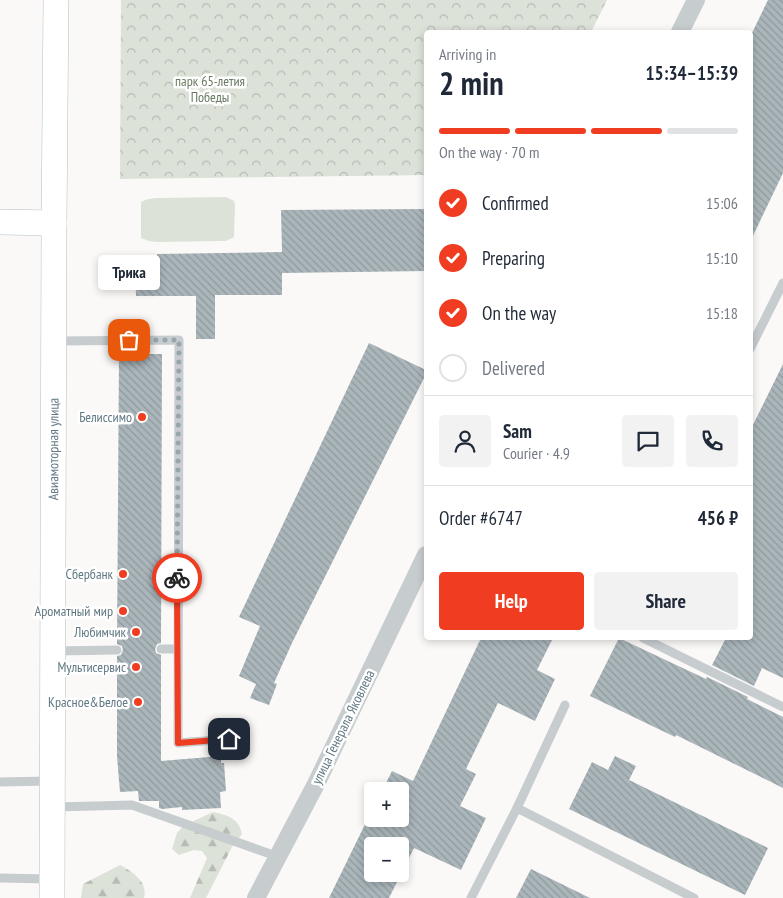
<!DOCTYPE html>
<meta charset="utf-8">
<style>
:root{--surface:#fff;--page:#f2f2f3;--text:#1f2937;--muted:#747a83;--line:#e0e1e3;--accent:#f03c21}
body{margin:0;font-family:"PT Sans Narrow",sans-serif;background:var(--page);color:var(--text);height:100vh;display:flex;flex-direction:column;font-size:19px;white-space:nowrap}
*{box-sizing:border-box;margin:0}
p{font-size:16px;color:var(--muted)}
.icon{flex:none;width:28px;height:28px;fill:none;stroke:currentColor;stroke-width:2;stroke-linecap:round;stroke-linejoin:round}
.map{position:relative;flex:1;overflow:hidden}
.drawer{position:absolute;left:424px;top:30px;width:329px;height:610px;display:flex;flex-direction:column;background:var(--surface);border-radius:5px;box-shadow:0 2px 8px #0003}
.drawer>*{flex:none}
.tools{position:absolute;left:364px;top:782px;display:grid;gap:10px}
.tools a{display:grid;place-items:center;width:45px;height:45px;border-radius:5px;background:var(--surface);box-shadow:0 2px 8px #0003;font-size:25px}
.pin{position:absolute;display:grid;place-items:center;width:42px;height:42px;color:#fff;margin:-21px;border-radius:10px;box-shadow:0 2px 8px #0006}
.courier{position:absolute;display:grid;place-items:center;width:50px;height:50px;margin:-25px;border:4px solid #f03c21;border-radius:50%;background:#fff;color:#222;box-shadow:0 1px 6px #0007}
.bubble{position:absolute;height:35px;border-radius:5px;background:var(--surface);box-shadow:0 2px 8px #0003;font-size:16px;font-weight:600;line-height:35px;text-align:center}
.summary em{font-style:normal;font-weight:600}
.summary div{display:flex;flex-direction:column-reverse}
.summary{display:flex;align-items:center;justify-content:space-between;height:85px;padding:0 15px}
h1{font-size:32px;font-weight:600;line-height:38px}
.bar{display:grid;grid-template-columns:repeat(4,1fr);gap:8px 5px;align-content:center;height:60px;padding:0 15px}
.bar i{height:6px;border-radius:4px;background:var(--line)}
.bar .current{background:var(--accent)}
.bar p{grid-column:span 4}
.line{display:flex;align-items:center;gap:12px;padding:0 15px;border-top:1px solid var(--line)}
.line div{flex:1}
.round{display:grid;place-items:center;flex:none;width:52px;height:52px;border-radius:5px;background:var(--page)}
ol{padding:0 15px;list-style:none}
li{display:flex;align-items:center;gap:15px;height:55px}
li p{margin-inline-start:auto}
li .icon{padding:5px;border-radius:50%;background:var(--accent);color:#fff;stroke-width:4}
li:last-child{color:var(--muted)}
li i{width:28px;height:28px;border:2px solid var(--line);border-radius:50%}
.button{display:flex;gap:10px;margin-top:auto;padding:10px 15px}
.button a{flex:1;height:58px;border-radius:5px;background:var(--accent);color:#fff;font-size:20px;font-weight:600;line-height:58px;text-align:center}
.button a+a{background:var(--page);color:var(--text)}
.map>svg:first-child{display:block}
.forest{fill:url(#forest-firs)}
.park{fill:url(#park-crowns)}
.pitch{fill:#dce2d8}
.building{fill:url(#building-back-hatch);fill-rule:evenodd}
.lines{fill:none;stroke-linecap:round;stroke-linejoin:round}
.secondary-casing{stroke:#b6bec2;stroke-width:26}
.lane{stroke:#c7cccf;stroke-width:9}
.street{stroke:#c7cccf;stroke-width:18}
.secondary{stroke:#fff;stroke-width:25}
.done{stroke:#97a6ac;stroke-width:5;stroke-dasharray:0 9}
.route{stroke:#f03c21;stroke-width:6}
.poi-dot{fill:#f03c21;stroke:#fff;stroke-width:2}
.labels{text-anchor:middle;stroke-width:5;stroke-linejoin:round;paint-order:stroke}
.park-label{font-size:14px;fill:#697b62;stroke:#fff}
.poi-label{font-size:14px;fill:#627984;stroke:#fff;text-anchor:end}
.street-label{font-size:14px;fill:#627984;stroke:#fff}
</style>
<div class="map">
<svg width="783" height="898" viewBox="0 0 783 898">
<defs>
<pattern id="forest-firs" width="22" height="20" patternUnits="userSpaceOnUse" patternTransform="scale(1.25)"><rect width="22" height="20" fill="#dce2d8"/><path d="M5 1l3.5 6h-7zM16 11l3.5 6h-7z" fill="#b6bcb5"/></pattern>
<pattern id="park-crowns" width="20" height="18" patternUnits="userSpaceOnUse" patternTransform="scale(1.25)"><rect width="20" height="18" fill="#dce2d8"/><path d="M2 6a3 3 0 1 1 6 0M12 15a3 3 0 1 1 6 0" fill="none" stroke="#b6bcb5"/></pattern>
<pattern id="building-back-hatch" width="6" height="6" patternUnits="userSpaceOnUse" patternTransform="scale(1.25)"><rect width="6" height="6" fill="#abb6bb"/><path d="M-1 5l2 2M0 0l6 6M5-1l2 2" fill="none" stroke="#8f999e"/></pattern>
</defs>
<rect width="100%" height="100%" fill="#faf9f7"/>
<g class="forest">
<path d="M 213,812 C 227,815 239,818 242,834 L 232,847 L 206,898 L 190,898 L 207,858 L 202,851 L 194,850 L 179,855 L 172,849 L 177,833 L 183,826 Z"/>
<path d="M 120,865 C 133,872 148,882 144,898 L 81,898 L 83,884 Z"/>
</g>
<path class="park" d="M 121,0 L 607,0 L 591,32 L 426,32 L 426,175 L 120,179 Z"/>
<path class="pitch" d="M 226,197 L 234,201 L 235,205 L 234,237 L 226,241 L 218,241 L 157,242 L 149,241 L 141,238 L 141,202 L 148,199 L 157,198 Z"/>
<g class="building">
<path d="M 768,0 L 783,0 L 783,173 L 750,242 L 750,37 Z"/>
<path d="M 425,209 L 426,271 L 282,273 L 282,295 L 215,295 L 215,339 L 196,339 L 196,296 L 136,296 L 135,269 L 157,269 L 157,254 L 282,252 L 281,210 Z"/>
<path d="M 369,343 L 426,370 L 426,374 L 292,643 L 274,683 L 277,684 L 269,705 L 250,698 L 256,684 L 239,676 L 260,626 L 239,617 Z"/>
<path d="M 119,354 L 162,354 L 161,643 L 157,644 L 155,649 L 156,653 L 161,655 L 161,761 L 221,756 L 221,763 L 224,763 L 226,791 L 220,792 L 221,808 L 182,810 L 182,807 L 162,809 L 159,808 L 159,801 L 139,801 L 138,791 L 120,792 L 117,756 L 117,656 L 121,655 L 123,650 L 122,646 L 117,644 Z"/>
<path d="M 783,364 L 783,678 L 762,668 L 754,686 L 712,665 L 726,638 L 750,638 L 750,431 Z"/>
<path d="M 481,638 L 553,638 L 537,670 L 555,679 L 535,721 L 498,703 L 466,769 L 476,774 L 460,806 L 486,818 L 461,870 L 414,848 L 389,898 L 329,898 L 372,810 L 372,819 L 400,819 L 400,791 L 382,791 L 392,771 L 413,781 ZM 372,846 L 400,846 L 400,874 L 372,874 Z"/>
<path d="M 619,638 L 706,679 L 707,677 L 748,697 L 747,699 L 783,717 L 783,788 L 676,735 L 675,737 L 590,696 Z"/>
<path d="M 615,756 L 636,766 L 629,780 L 768,848 L 745,895 L 569,809 L 592,762 L 608,770 Z"/>
<path d="M 531,869 L 590,898 L 516,898 Z"/>
</g>
<g class="lines">
<g class="secondary-casing">
<g id="secondary">
<path d="M 0,222 L 54,223"/>
<path id="s1" d="M 52,898 L 54,223 L 56,0"/>
</g>
</g>
<g class="lane">
<path d="M 54,341 L 179,340 L 178,743 L 229,739"/>
<path d="M 750,349 L 783,283"/>
<path d="M 643,638 L 783,707"/>
<path d="M 161,649 L 177,649"/>
<path d="M 55,651 L 117,650"/>
<path d="M 0,782 L 50,781"/>
<path d="M 55,807 L 132,805 L 279,857"/>
<path d="M 517,808 L 694,898"/>
<path d="M 0,878 L 50,879"/>
<path d="M 471,898 L 517,808 L 565,705"/>
</g>
<g class="street">
<path d="M 680,32 L 696,0"/>
<path d="M 256,898 L 316,784 L 426,555"/>
</g>
<use href="#secondary" class="secondary"/>
</g>
<g class="lines">
<path class="done" d="M 129,340 L 179,340 L 177,578"/>
<path class="route" d="M 177,578 L 178,743 L 229,739"/>
</g>
<g class="poi-dot">
<circle cx="142" cy="417" r="5"/>
<circle cx="123" cy="574" r="5"/>
<circle cx="123" cy="611" r="5"/>
<circle cx="136" cy="632" r="5"/>
<circle cx="136" cy="667" r="5"/>
<circle cx="138" cy="702" r="5"/>
</g>
<g class="labels">
<g class="park-label">
<text x="210" y="86">парк 65-летия<tspan x="210" dy="16">Победы</tspan></text>
</g>
<g class="poi-label">
<text x="132" y="422">Белиссимо</text>
<text x="113" y="579">Сбербанк</text>
<text x="113" y="616">Ароматный мир</text>
<text x="126" y="637">Любимчик</text>
<text x="126" y="672">Мультисервис</text>
<text x="128" y="707">Красное&amp;Белое</text>
</g>
<g class="street-label">
<text dy="5" stroke="none"><textPath href="#s1" startOffset="449">Авиамоторная улица</textPath></text>
<text transform="translate(343 727) rotate(-64)" y="5">улица Генерала Яковлева</text>
</g>
</g>
</svg>
<div class="tools">
<a>+</a>
<a>−</a>
</div>
<div class="pin" style="left:129px;top:340px;background:#ea580c"><svg class="icon" aria-label="bag" viewBox="0 0 24 24"><path d="M5 8h14l-1 12H6zM9 8a3 3 0 0 1 6 0"/></svg></div>
<div class="pin" style="left:229px;top:739px;background:#1f2937"><svg class="icon" aria-label="home" viewBox="0 0 24 24"><path d="M3 11l9-7 9 7M6 9v11h12V9"/></svg></div>
<div class="courier" style="left:177px;top:578px"><svg class="icon" aria-label="bike" viewBox="0 0 24 24"><circle cx="6" cy="16" r="4"/><circle cx="18" cy="16" r="4"/><path d="M6 16l4-8h5l3 8M10 8l3 8H6M13 5h3"/></svg></div>
<div class="bubble" style="left:98px;top:255px;width:62px">Трика</div>
<section class="drawer">
<div class="summary"><div><h1>2 min</h1><p>Arriving in</p></div><em>15:34–15:39</em></div>
<div class="bar"><i class="current"></i><i class="current"></i><i class="current"></i><i></i><p>On the way · 70 m</p></div>
<ol>
<li><svg class="icon" aria-label="check" viewBox="0 0 24 24"><path d="M5 12l5 5 9-10"/></svg>Confirmed<p>15:06</p></li>
<li><svg class="icon" aria-label="check" viewBox="0 0 24 24"><path d="M5 12l5 5 9-10"/></svg>Preparing<p>15:10</p></li>
<li><svg class="icon" aria-label="check" viewBox="0 0 24 24"><path d="M5 12l5 5 9-10"/></svg>On the way<p>15:18</p></li>
<li><i></i>Delivered</li>
</ol>
<div class="line" style="height:90px"><a class="round"><svg class="icon" aria-label="person" viewBox="0 0 24 24"><circle cx="12" cy="8" r="4"/><path d="M4 21q1-7 8-7t8 7"/></svg></a><div><b>Sam</b><p>Courier · 4.9</p></div><a class="round"><svg class="icon" aria-label="chat" viewBox="0 0 24 24"><path d="M4 5h16v11H9l-5 4z"/></svg></a><a class="round"><svg class="icon" aria-label="phone" viewBox="0 0 24 24"><path d="M5 4h4l2 5-3 2q2 4 5 5l2-3 5 2v4C11 20 4 13 5 4z"/></svg></a></div>
<div class="line" style="height:65px"><div>Order #6747</div><b>456 ₽</b></div>
<div class="button"><a>Help</a><a>Share</a></div>
</section>
</div>
